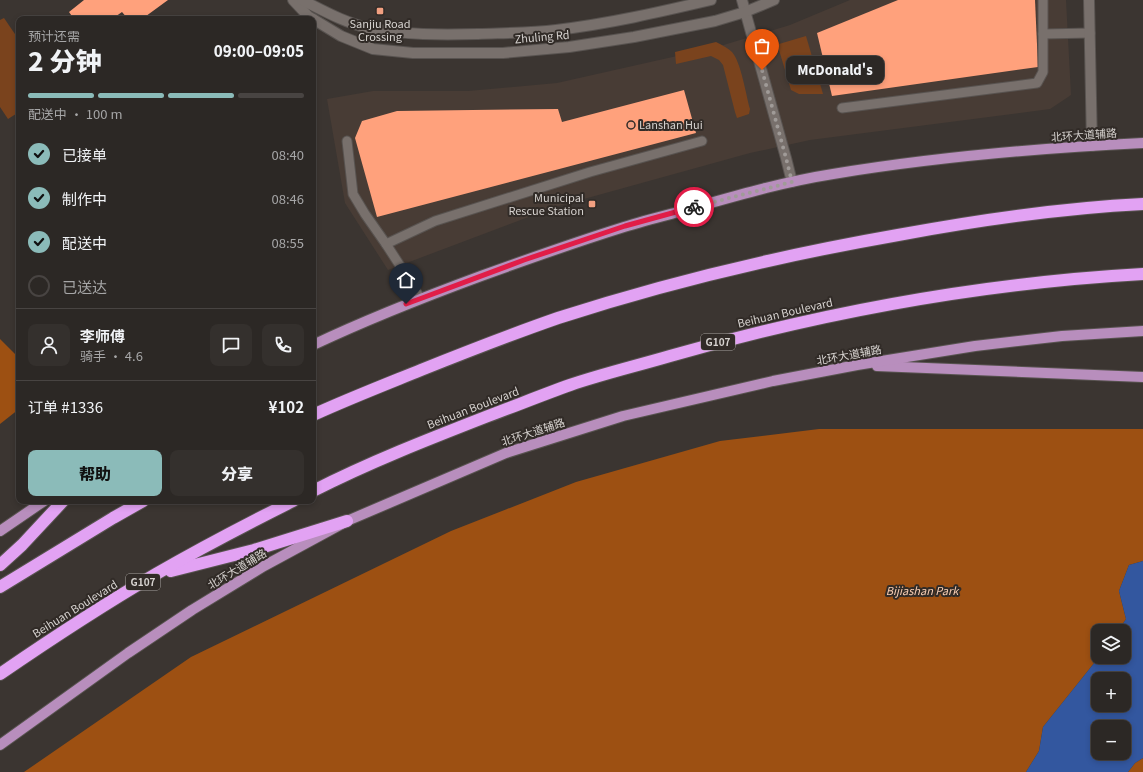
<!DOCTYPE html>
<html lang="zh">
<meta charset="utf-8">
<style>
:root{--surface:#2c2825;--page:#34302d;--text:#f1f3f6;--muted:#a6a6a7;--line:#484442;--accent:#8bbbb9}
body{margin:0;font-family:Georgia,"Noto Sans SC",serif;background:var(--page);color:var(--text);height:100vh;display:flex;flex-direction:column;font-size:15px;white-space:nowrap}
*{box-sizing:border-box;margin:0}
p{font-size:13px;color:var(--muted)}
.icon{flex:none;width:22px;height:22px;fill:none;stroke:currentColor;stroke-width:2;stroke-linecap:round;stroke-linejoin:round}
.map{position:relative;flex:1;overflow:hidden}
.sheet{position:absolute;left:16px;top:16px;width:300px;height:488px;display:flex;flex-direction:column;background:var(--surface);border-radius:8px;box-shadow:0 2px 6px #0003,0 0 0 1px var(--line)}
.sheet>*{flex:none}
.tools{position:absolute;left:1091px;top:624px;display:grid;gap:8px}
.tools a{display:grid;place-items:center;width:40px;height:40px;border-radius:8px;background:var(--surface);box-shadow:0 2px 6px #0003,0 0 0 1px var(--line);font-size:20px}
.pin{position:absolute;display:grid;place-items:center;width:34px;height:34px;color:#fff;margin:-41px -17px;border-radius:50% 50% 50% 0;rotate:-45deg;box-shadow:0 0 4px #0007}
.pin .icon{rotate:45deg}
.courier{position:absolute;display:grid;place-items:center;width:40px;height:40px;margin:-20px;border:3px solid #e11d48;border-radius:50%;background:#fff;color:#222;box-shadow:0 1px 5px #0007}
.bubble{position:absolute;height:28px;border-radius:8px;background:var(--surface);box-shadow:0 2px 6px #0003,0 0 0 1px var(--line);font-size:13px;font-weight:800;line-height:28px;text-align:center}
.overview em{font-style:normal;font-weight:800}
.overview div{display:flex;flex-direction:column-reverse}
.overview{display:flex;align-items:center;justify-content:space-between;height:68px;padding:0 12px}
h1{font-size:26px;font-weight:800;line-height:30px}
.bar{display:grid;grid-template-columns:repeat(4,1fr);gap:6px 4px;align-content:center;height:48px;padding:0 12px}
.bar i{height:5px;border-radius:3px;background:var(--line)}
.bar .active{background:var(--accent)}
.bar p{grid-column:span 4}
.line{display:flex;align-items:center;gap:10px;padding:0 12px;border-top:1px solid var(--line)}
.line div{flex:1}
.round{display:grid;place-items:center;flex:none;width:42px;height:42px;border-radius:8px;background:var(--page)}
ol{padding:0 12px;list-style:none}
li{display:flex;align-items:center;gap:12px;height:44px}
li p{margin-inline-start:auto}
li .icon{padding:4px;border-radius:50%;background:var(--accent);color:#111;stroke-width:4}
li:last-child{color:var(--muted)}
li i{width:22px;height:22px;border:2px solid var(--line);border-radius:50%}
.action{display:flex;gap:8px;margin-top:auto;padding:8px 12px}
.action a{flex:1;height:46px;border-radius:8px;background:var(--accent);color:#111;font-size:16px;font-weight:800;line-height:46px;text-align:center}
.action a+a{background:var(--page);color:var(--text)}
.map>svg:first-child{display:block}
.built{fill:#483c35}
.green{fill:#7a431d}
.forest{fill:#9d5012}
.water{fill:#33579f;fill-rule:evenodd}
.building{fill:#ffa17c}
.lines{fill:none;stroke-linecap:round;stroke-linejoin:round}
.lane-casing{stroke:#585350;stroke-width:11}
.street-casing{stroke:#585350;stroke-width:12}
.secondary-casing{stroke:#585350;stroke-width:12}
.primary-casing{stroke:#585350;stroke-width:12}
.highway-casing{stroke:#585350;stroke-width:14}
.lane{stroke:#78706c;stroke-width:9}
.street{stroke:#78706c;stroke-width:10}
.secondary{stroke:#78706c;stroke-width:10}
.primary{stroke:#b88ebd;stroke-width:10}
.highway{stroke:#e2a2f3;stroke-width:12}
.done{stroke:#a09b98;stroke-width:4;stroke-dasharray:0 7.2}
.route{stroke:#e11d48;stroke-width:5}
.poi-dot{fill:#f2a081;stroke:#312b27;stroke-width:1.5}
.labels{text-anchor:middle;stroke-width:4;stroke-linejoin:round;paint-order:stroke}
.shield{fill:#312b27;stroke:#a4a09d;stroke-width:1}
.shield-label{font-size:10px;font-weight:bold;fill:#d6d2cf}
.poi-label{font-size:11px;fill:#d6d2cf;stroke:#312b27}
.street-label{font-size:11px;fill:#d6d2cf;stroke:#312b27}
.park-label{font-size:11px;font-style:italic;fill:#f8cdb2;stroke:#312b27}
</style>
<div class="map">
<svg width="1143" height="772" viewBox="0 0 1143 772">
<rect width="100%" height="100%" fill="#3b3531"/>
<path class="built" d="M 850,0 L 1066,0 L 1071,95 L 1050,109 L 810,140 L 750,153 L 555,207 L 388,270 L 345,203 L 327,99 L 373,91 L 468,91 L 557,83 L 717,47 L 790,25 Z"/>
<g class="green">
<path d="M 4,18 L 19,40 L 19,112 L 8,119 L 0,107 L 0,20 Z"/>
<path d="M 806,36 L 823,94 L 799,94 L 791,90 L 779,50 L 779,44 Z"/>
<path d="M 716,42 C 722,45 728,48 732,52 C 741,62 746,95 750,109 L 749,114 L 737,118 L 735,112 L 723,65 L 719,60 L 711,56 L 676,64 L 675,52 Z"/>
</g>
<g class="forest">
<path d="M 0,339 L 19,358 L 19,409 L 0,424 Z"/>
<path d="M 819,429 L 1143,429 L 1143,561 L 1129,565 L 1119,591 L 1126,619 L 1118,631 L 1098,631 L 1099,657 L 1043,727 L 1039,751 L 1026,772 L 24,772 L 191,657 L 451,531 L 576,482 L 720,441 Z"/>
<path d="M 1143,758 L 1143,772 L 1128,772 L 1135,763 Z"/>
</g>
<path class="water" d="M 1143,561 L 1143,758 L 1135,763 L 1128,772 L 1026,772 L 1039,751 L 1043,727 L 1099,657 L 1124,657 L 1124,631 L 1118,631 L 1126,619 L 1119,591 L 1129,565 ZM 1098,679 L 1124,679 L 1124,705 L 1098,705 ZM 1098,727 L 1124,727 L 1124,753 L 1098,753 Z"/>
<g class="building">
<path d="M 84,0 L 168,0 L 142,19 L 128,19 L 122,12 L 112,19 L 74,19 L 69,12 Z"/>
<path d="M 898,0 L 1035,0 L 1038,67 L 832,96 L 817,33 Z"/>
<path d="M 684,90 L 696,133 L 377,217 L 355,138 L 362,121 L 397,111 L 558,109 L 562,122 Z"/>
</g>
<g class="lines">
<g class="lane-casing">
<g id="lane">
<path d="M 1043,34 L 1090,33"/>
<path d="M 842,108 L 1037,83 L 1043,72 L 1043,0"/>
<path d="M 347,141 L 353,194 L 365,214 L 386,244"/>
<path d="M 420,298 L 408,278 L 386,244 L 435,221 L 590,172 L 702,141"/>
</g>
</g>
<g class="street-casing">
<g id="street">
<path d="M 742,0 L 786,158 L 792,182"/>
<path d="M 1089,0 L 1092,146"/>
</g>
</g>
<g class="secondary-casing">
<g id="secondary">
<path d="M 293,0 L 308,16 L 313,19"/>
<path d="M 302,0 C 324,11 345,23 369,28 C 405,35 441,35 478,34 C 504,33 530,33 556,30 C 608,24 660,12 711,0"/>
<path d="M 313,19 L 341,36 L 373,49 L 413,53 L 503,53 L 569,47 L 634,37 L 715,21 L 745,12 L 774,0"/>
</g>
</g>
<g class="primary-casing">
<g id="primary">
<path d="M 313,345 C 368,319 424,297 481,276 C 528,259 576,242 624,227 C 643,221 663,216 682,211 C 732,197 782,182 833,174 C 936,157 1040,148 1143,143"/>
<path d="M 877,366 L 1143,377"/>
<path d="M 0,531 L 44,501"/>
<path d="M 0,745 L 128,653 L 192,610 L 264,566 L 347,521 L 506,453 L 623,416 L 773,381 L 857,365 L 975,346 L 1062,336 L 1143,331"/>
</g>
</g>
<g class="highway-casing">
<g id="highway">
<path d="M 313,415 C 348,399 384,385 421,370 C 466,352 512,334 558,318 C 669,282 784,255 898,235 C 979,220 1061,208 1143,204"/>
<path d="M 313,491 C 370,462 429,439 488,416 C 515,406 542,395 570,385 C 602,374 636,366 670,356 C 824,312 982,283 1143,274"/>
<path d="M 0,565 L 22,545 L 63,501"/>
<path d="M 171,571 L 254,550 L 347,521"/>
<path d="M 0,587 L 113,518 L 143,501"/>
<path d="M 0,674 C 51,639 103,605 156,574 C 201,548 247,524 293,501"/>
</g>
</g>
<use href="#lane" class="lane"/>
<use href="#street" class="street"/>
<use href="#secondary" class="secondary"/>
<use href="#primary" class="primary"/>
<use href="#highway" class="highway"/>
</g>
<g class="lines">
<path class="done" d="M 694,207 L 792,182 L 786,158 L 762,70"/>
<path class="route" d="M 406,304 L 524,260 L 625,226 L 694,207"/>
</g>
<g class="poi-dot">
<rect x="376" y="7" width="8" height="8" rx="2"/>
<circle cx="631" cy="125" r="4"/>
<rect x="588" y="200" width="8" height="8" rx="2"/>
</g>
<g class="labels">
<g class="shield">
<rect x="701" y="334" width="34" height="16" rx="3"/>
<rect x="126" y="574" width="34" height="16" rx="3"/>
</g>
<g class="shield-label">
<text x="718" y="346">G107</text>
<text x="143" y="586">G107</text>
</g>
<g class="poi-label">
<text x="380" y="28">Sanjiu Road<tspan x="380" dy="13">Crossing</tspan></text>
<text x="639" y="129" text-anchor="start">Lanshan Hui</text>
<text x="584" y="202" text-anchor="end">Municipal<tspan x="584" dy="13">Rescue Station</tspan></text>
</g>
<g class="street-label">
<text transform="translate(542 37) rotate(-5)" y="4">Zhuling Rd</text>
<text transform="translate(1084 135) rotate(-4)" y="4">北环大道辅路</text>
<text transform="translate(785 313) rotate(-13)" y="4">Beihuan Boulevard</text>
<text transform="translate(849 355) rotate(-10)" y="4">北环大道辅路</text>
<text transform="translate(473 408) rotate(-21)" y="4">Beihuan Boulevard</text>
<text transform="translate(533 432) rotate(-18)" y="4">北环大道辅路</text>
<text transform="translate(237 569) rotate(-31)" y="4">北环大道辅路</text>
<text transform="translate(75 609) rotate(-32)" y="4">Beihuan Boulevard</text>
</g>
<g class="park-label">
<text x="922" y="595">Bijiashan Park</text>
</g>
</g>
</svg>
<div class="tools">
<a><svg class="icon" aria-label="layers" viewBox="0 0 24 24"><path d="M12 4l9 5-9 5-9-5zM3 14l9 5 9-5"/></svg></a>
<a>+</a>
<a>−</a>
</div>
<div class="pin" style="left:762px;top:70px;background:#ea580c"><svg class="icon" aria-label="bag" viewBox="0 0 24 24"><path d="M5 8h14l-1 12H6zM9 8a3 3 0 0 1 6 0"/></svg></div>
<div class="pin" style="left:406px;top:304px;background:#1f2937"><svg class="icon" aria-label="home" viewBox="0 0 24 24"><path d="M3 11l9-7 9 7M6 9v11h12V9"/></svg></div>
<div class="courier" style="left:694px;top:207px"><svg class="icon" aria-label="bike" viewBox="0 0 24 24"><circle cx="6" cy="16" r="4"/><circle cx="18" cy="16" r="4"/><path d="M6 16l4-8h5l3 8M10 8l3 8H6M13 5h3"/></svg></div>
<div class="bubble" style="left:786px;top:56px;width:98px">McDonald's</div>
<section class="sheet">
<div class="overview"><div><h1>2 分钟</h1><p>预计还需</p></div><em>09:00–09:05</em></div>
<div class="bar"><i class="active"></i><i class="active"></i><i class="active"></i><i></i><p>配送中 · 100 m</p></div>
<ol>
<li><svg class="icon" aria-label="check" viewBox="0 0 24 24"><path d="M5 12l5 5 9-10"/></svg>已接单<p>08:40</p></li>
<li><svg class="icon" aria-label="check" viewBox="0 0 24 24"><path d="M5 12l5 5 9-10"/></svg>制作中<p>08:46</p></li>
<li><svg class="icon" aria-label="check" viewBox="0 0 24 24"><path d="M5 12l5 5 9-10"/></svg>配送中<p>08:55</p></li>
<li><i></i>已送达</li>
</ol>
<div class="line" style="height:72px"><a class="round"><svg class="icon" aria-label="person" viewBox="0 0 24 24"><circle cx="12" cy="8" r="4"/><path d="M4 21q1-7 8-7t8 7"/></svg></a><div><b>李师傅</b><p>骑手 · 4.6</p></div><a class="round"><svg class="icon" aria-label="chat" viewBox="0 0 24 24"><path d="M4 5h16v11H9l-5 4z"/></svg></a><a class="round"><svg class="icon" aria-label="phone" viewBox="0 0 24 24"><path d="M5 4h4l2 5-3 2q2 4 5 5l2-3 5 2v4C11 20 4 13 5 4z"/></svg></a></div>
<div class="line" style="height:52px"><div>订单 #1336</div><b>¥102</b></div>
<div class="action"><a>帮助</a><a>分享</a></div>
</section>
</div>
